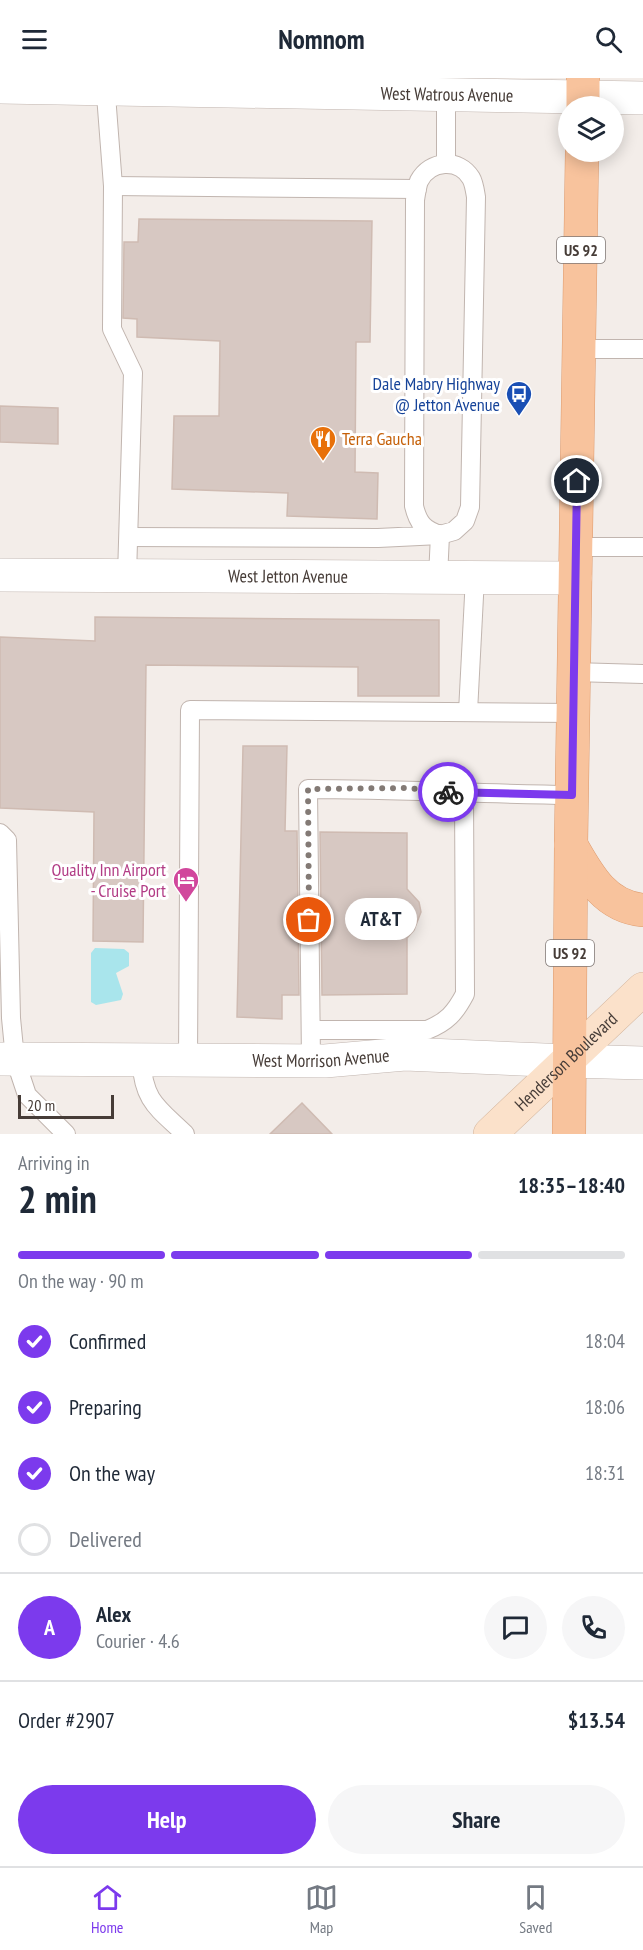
<!DOCTYPE html>
<meta charset="utf-8">
<style>
:root{--surface:#fff;--page:#f6f6f7;--text:#1f2937;--muted:#747a83;--line:#e0e1e3;--accent:#7c3aed}
body{margin:0;font-family:"PT Sans Narrow",sans-serif;background:var(--page);color:var(--text);height:100vh;display:flex;flex-direction:column;font-size:22px;white-space:nowrap}
*{box-sizing:border-box;margin:0}
p{font-size:20px;color:var(--muted)}
.icon{flex:none;width:33px;height:33px;fill:none;stroke:currentColor;stroke-width:2;stroke-linecap:round;stroke-linejoin:round}
.map{position:relative;height:1056px;overflow:hidden}
.panel{display:flex;flex-direction:column;background:var(--surface);flex:1}
.panel>*{flex:none}
.controls{position:absolute;left:558px;top:18px;display:grid;gap:12px}
.controls a{display:grid;place-items:center;width:66px;height:66px;border-radius:50%;background:var(--surface);box-shadow:0 3px 15px #0003;font-size:30px}
.scale{position:absolute;left:18px;bottom:15px;width:96px;box-sizing:border-box;padding-left:6px;border:3px solid #463c37;border-top:0;font-size:16px;line-height:21px;white-space:nowrap;color:#463c37;-webkit-text-stroke:4px #fff;paint-order:stroke}
.pin{position:absolute;display:grid;place-items:center;width:51px;height:51px;color:#fff;margin:-26px;border:3px solid #fff;border-radius:50%;box-shadow:0 2px 6px #0007}
.courier{position:absolute;display:grid;place-items:center;width:60px;height:60px;margin:-30px;border:4px solid #7c3aed;border-radius:50%;background:#fff;color:#222;box-shadow:0 2px 8px #0007}
.bubble{position:absolute;height:42px;border-radius:21px;background:var(--surface);box-shadow:0 3px 15px #0003;font-size:20px;font-weight:600;line-height:42px;text-align:center}
.headline em{font-style:normal;font-weight:600}
.headline div{display:flex;flex-direction:column-reverse}
.headline{display:flex;align-items:center;justify-content:space-between;height:102px;padding:0 18px}
h1{font-size:39px;font-weight:600;line-height:45px}
.bar{display:grid;grid-template-columns:repeat(4,1fr);gap:9px 6px;align-content:center;height:72px;padding:0 18px}
.bar i{height:8px;border-radius:4px;background:var(--line)}
.bar .on{background:var(--accent)}
.bar p{grid-column:span 4}
.line{display:flex;align-items:center;gap:15px;padding:0 18px;border-top:2px solid var(--line)}
.line div{flex:1}
.round{display:grid;place-items:center;flex:none;width:63px;height:63px;border-radius:32px;background:var(--page)}
ol{padding:0 18px;list-style:none}
li{display:flex;align-items:center;gap:18px;height:66px}
li p{margin-inline-start:auto}
li .icon{padding:6px;border-radius:50%;background:var(--accent);color:#fff;stroke-width:4}
li:last-child{color:var(--muted)}
li i{width:33px;height:33px;border:3px solid var(--line);border-radius:50%}
.primary-button{display:flex;gap:12px;margin-top:auto;padding:12px 18px}
.primary-button a{flex:1;height:69px;border-radius:36px;background:var(--accent);color:#fff;font-size:24px;font-weight:600;line-height:69px;text-align:center}
.primary-button a+a{background:var(--page);color:var(--text)}
header{display:flex;justify-content:space-between;align-items:center;height:78px;padding:0 18px;background:var(--surface);font-size:27px;font-weight:600}
.tab-bar{display:flex;justify-content:space-around;align-items:center;height:84px;border-top:2px solid var(--line);background:var(--surface);font-size:16px;color:var(--muted)}
.tab-bar a{display:grid;justify-items:center;gap:3px}
.tab-bar .on{color:var(--accent)}
.map>svg:first-child{display:block}
.water{fill:#a9e5ec}
.building{fill:#d7c8c2;stroke:#cfbbb2;stroke-width:1.5}
.lines{fill:none;stroke-linecap:round;stroke-linejoin:round}
.service-casing{stroke:#c1b5af;stroke-width:20}
.minor-casing{stroke:#c1b5af;stroke-width:34}
.tertiary-casing{stroke:#c1b5af;stroke-width:34}
.secondary-casing{stroke:#d3b59d;stroke-width:34}
.primary-casing{stroke:#dd9a6d;stroke-width:34}
.service{stroke:#fff;stroke-width:18}
.minor{stroke:#fff;stroke-width:33}
.tertiary{stroke:#fff;stroke-width:33}
.secondary{stroke:#fbe1ca;stroke-width:33}
.primary{stroke:#f8c39d;stroke-width:33}
.done{stroke:#837a75;stroke-width:6;stroke-dasharray:0 10.8}
.route{stroke:#7c3aed;stroke-width:8}
.labels{text-anchor:middle;stroke-width:6;stroke-linejoin:round;paint-order:stroke}
.shield{fill:#fff;stroke:#7e7673;stroke-width:1.5}
.shield-label{font-size:16px;font-weight:bold;fill:#463c37}
.street-label{font-size:18px;fill:#463c37;stroke:#fff}
.transit-label{font-size:18px;fill:#164399;stroke:#fff;text-anchor:end}
.food-label{font-size:18px;fill:#c56008;stroke:#fff;text-anchor:start}
.hotel-label{font-size:18px;fill:#b23c85;stroke:#fff;text-anchor:end}
</style>
<header><svg class="icon" aria-label="menu" viewBox="0 0 24 24"><path d="M4 6h16M4 12h16M4 18h16"/></svg>Nomnom<svg class="icon" aria-label="search" viewBox="0 0 24 24"><circle cx="10" cy="10" r="6"/><path d="M15 15l6 6"/></svg></header>
<div class="map">
<svg width="643" height="1056" viewBox="0 0 643 1056">
<rect width="100%" height="100%" fill="#f3ede9"/>
<path class="water" d="M 95,870 L 124,871 L 129,875 L 129,888 L 116,895 L 123,916 L 121,922 L 96,927 L 91,924 L 91,875 Z"/>
<g class="building">
<path d="M 139,141 L 372,143 L 370,264 L 356,264 L 355,394 L 378,395 L 377,441 L 287,438 L 288,415 L 172,411 L 174,338 L 219,338 L 220,263 L 137,259 L 137,241 L 123,240 L 124,164 L 138,164 Z"/>
<path d="M 0,328 L 58,330 L 58,366 L 0,364 Z"/>
<path d="M 95,539 L 439,542 L 439,618 L 358,618 L 358,589 L 146,587 L 143,864 L 93,863 L 94,734 L 0,730 L 0,559 L 95,563 Z"/>
<path d="M 243,668 L 287,668 L 285,753 L 297,753 L 299,917 L 282,917 L 282,941 L 237,939 Z"/>
<path d="M 320,754 L 407,755 L 407,811 L 419,824 L 421,834 L 414,852 L 407,860 L 407,916 L 322,917 Z"/>
<path d="M 302,1025 L 332,1056 L 270,1056 Z"/>
</g>
<g class="lines">
<g class="service-casing">
<g id="service">
<path d="M 105,4 L 113,108 L 112,251 L 133,295 L 127,498"/>
<path d="M 446,17 L 446,85"/>
<path d="M 113,108 L 417,111"/>
<path d="M 579,271 L 643,271"/>
<path d="M 129,459 L 378,460 L 440,457 L 454,453 L 465,443 L 470,429 L 476,119 C 475,113 474,105 471,100 C 459,80 430,82 419,103 C 417,108 416,116 415,122 L 414,428 C 418,445 424,452 440,457"/>
<path d="M 576,469 L 643,469"/>
<path d="M 438,499 L 440,457"/>
<path d="M 573,594 L 643,596"/>
<path d="M 468,634 L 475,499"/>
<path d="M 0,755 L 7,762 L 11,940 L 15,981 L 27,1017 L 66,1056"/>
<path d="M 311,952 L 427,952 C 447,944 455,935 465,916 L 464,716"/>
<path d="M 141,982 C 144,1024 157,1029 185,1056"/>
<path d="M 188,982 L 190,632 L 573,635"/>
<path d="M 311,983 L 308,711 C 396,711 484,716 572,717"/>
</g>
</g>
<g class="minor-casing">
<g id="minor">
<path id="s1" d="M 0,9 L 643,20"/>
<path id="s2" d="M 0,497 L 575,500"/>
<path d="M 569,983 L 643,985"/>
</g>
</g>
<g class="tertiary-casing">
<g id="tertiary">
<path id="s3" d="M 0,981 L 325,983 L 405,976 L 569,983"/>
</g>
</g>
<g class="secondary-casing">
<g id="secondary">
<path id="s4" d="M 490,1056 L 643,911"/>
</g>
</g>
<g class="primary-casing">
<g id="primary">
<path d="M 583,28 L 583,0"/>
<path d="M 571,767 C 588,797 605,829 643,832"/>
<path d="M 569,1056 L 571,767 L 582,74"/>
</g>
</g>
<use href="#service" class="service"/>
<use href="#minor" class="minor"/>
<use href="#tertiary" class="tertiary"/>
<use href="#secondary" class="secondary"/>
<use href="#primary" class="primary"/>
</g>
<g class="lines">
<path class="done" d="M 309,842 L 308,711 L 407,710 L 448,714"/>
<path class="route" d="M 448,714 L 572,717 L 577,403"/>
</g>
<defs>
<g id="bus-pin" transform="scale(1.35)"><path d="M0 17L-7.5 6A9.5 9.5 0 1 1 7.5 6Z" fill="#1a4fb4" stroke="#fff"/><path d="M-5-6H5V4H4V6H2V4H-2V6H-4V4H-5ZM-3.5-4V0h7V-4ZM-3.5 1.2v1.5H-2V1.2ZM2 1.2v1.5H3.5V1.2Z" fill="#fff"/></g>
<g id="restaurant-pin" transform="scale(1.35)"><path d="M0 17L-7.5 6A9.5 9.5 0 1 1 7.5 6Z" fill="#e8710a" stroke="#fff"/><path d="M-5-6h1v4h1v-4h1v4h1v-4h1v5L-1.5 .5V6h-2V.5L-5-1ZM5-6V6H3V1.5H1.5Q1.5-4 5-6Z" fill="#fff"/></g>
<g id="hotel-pin" transform="scale(1.35)"><path d="M0 17L-7.5 6A9.5 9.5 0 1 1 7.5 6Z" fill="#d1479c" stroke="#fff"/><path d="M-6-4.5h1.5V1H6V5H4.5V3h-9V5H-6ZM-4 0a1.8 1.8 0 1 1 3.6 0ZM.5 0V-2.5h3Q6-2.5 6 0Z" fill="#fff"/></g>
</defs>
<g fill-rule="evenodd">
<use href="#bus-pin" x="519" y="316"/>
<use href="#restaurant-pin" x="323" y="361"/>
<use href="#hotel-pin" x="186" y="802"/>
</g>
<g class="labels">
<g class="shield">
<rect x="557" y="159" width="48" height="26" rx="4.5"/>
<rect x="546" y="862" width="48" height="26" rx="4.5"/>
</g>
<g class="shield-label">
<text x="581" y="178">US 92</text>
<text x="570" y="881">US 92</text>
</g>
<g class="street-label">
<text dy="6" stroke="none"><textPath href="#s1" startOffset="447">West Watrous Avenue</textPath></text>
<text dy="6" stroke="none"><textPath href="#s2" startOffset="288">West Jetton Avenue</textPath></text>
<text dy="6" stroke="none"><textPath href="#s3" startOffset="321">West Morrison Avenue</textPath></text>
<text dy="6" stroke="none"><textPath href="#s4" startOffset="105">Henderson Boulevard</textPath></text>
</g>
<g class="transit-label">
<text x="500" y="312">Dale Mabry Highway<tspan x="500" dy="21">@ Jetton Avenue</tspan></text>
</g>
<g class="food-label">
<text x="342" y="367">Terra Gaucha</text>
</g>
<g class="hotel-label">
<text x="166" y="798">Quality Inn Airport<tspan x="166" dy="21">- Cruise Port</tspan></text>
</g>
</g>
</svg>
<div class="controls">
<a><svg class="icon" aria-label="layers" viewBox="0 0 24 24"><path d="M12 4l9 5-9 5-9-5zM3 14l9 5 9-5"/></svg></a>
</div>
<div class="scale">20 m</div>
<div class="pin" style="left:309px;top:842px;background:#ea580c"><svg class="icon" aria-label="bag" viewBox="0 0 24 24"><path d="M5 8h14l-1 12H6zM9 8a3 3 0 0 1 6 0"/></svg></div>
<div class="pin" style="left:577px;top:403px;background:#1f2937"><svg class="icon" aria-label="home" viewBox="0 0 24 24"><path d="M3 11l9-7 9 7M6 9v11h12V9"/></svg></div>
<div class="courier" style="left:448px;top:714px"><svg class="icon" aria-label="bike" viewBox="0 0 24 24"><circle cx="6" cy="16" r="4"/><circle cx="18" cy="16" r="4"/><path d="M6 16l4-8h5l3 8M10 8l3 8H6M13 5h3"/></svg></div>
<div class="bubble" style="left:345px;top:820px;width:72px">AT&amp;T</div>
</div>
<section class="panel">
<div class="headline"><div><h1>2 min</h1><p>Arriving in</p></div><em>18:35–18:40</em></div>
<div class="bar"><i class="on"></i><i class="on"></i><i class="on"></i><i></i><p>On the way · 90 m</p></div>
<ol>
<li><svg class="icon" aria-label="check" viewBox="0 0 24 24"><path d="M5 12l5 5 9-10"/></svg>Confirmed<p>18:04</p></li>
<li><svg class="icon" aria-label="check" viewBox="0 0 24 24"><path d="M5 12l5 5 9-10"/></svg>Preparing<p>18:06</p></li>
<li><svg class="icon" aria-label="check" viewBox="0 0 24 24"><path d="M5 12l5 5 9-10"/></svg>On the way<p>18:31</p></li>
<li><i></i>Delivered</li>
</ol>
<div class="line" style="height:108px"><b class="round" style="background:var(--accent);color:#fff">A</b><div><b>Alex</b><p>Courier · 4.6</p></div><a class="round"><svg class="icon" aria-label="chat" viewBox="0 0 24 24"><path d="M4 5h16v11H9l-5 4z"/></svg></a><a class="round"><svg class="icon" aria-label="phone" viewBox="0 0 24 24"><path d="M5 4h4l2 5-3 2q2 4 5 5l2-3 5 2v4C11 20 4 13 5 4z"/></svg></a></div>
<div class="line" style="height:78px"><div>Order #2907</div><b>$13.54</b></div>
<div class="primary-button"><a>Help</a><a>Share</a></div>
</section>
<nav class="tab-bar">
<a class="on"><svg class="icon" aria-label="home" viewBox="0 0 24 24"><path d="M3 11l9-7 9 7M6 9v11h12V9"/></svg>Home</a>
<a><svg class="icon" aria-label="map" viewBox="0 0 24 24"><path d="M3 6l6-2 6 2 6-2v14l-6 2-6-2-6 2zM9 4v14M15 6v14"/></svg>Map</a>
<a><svg class="icon" aria-label="saved" viewBox="0 0 24 24"><path d="M7 4h10v16l-5-4-5 4z"/></svg>Saved</a>
</nav>
